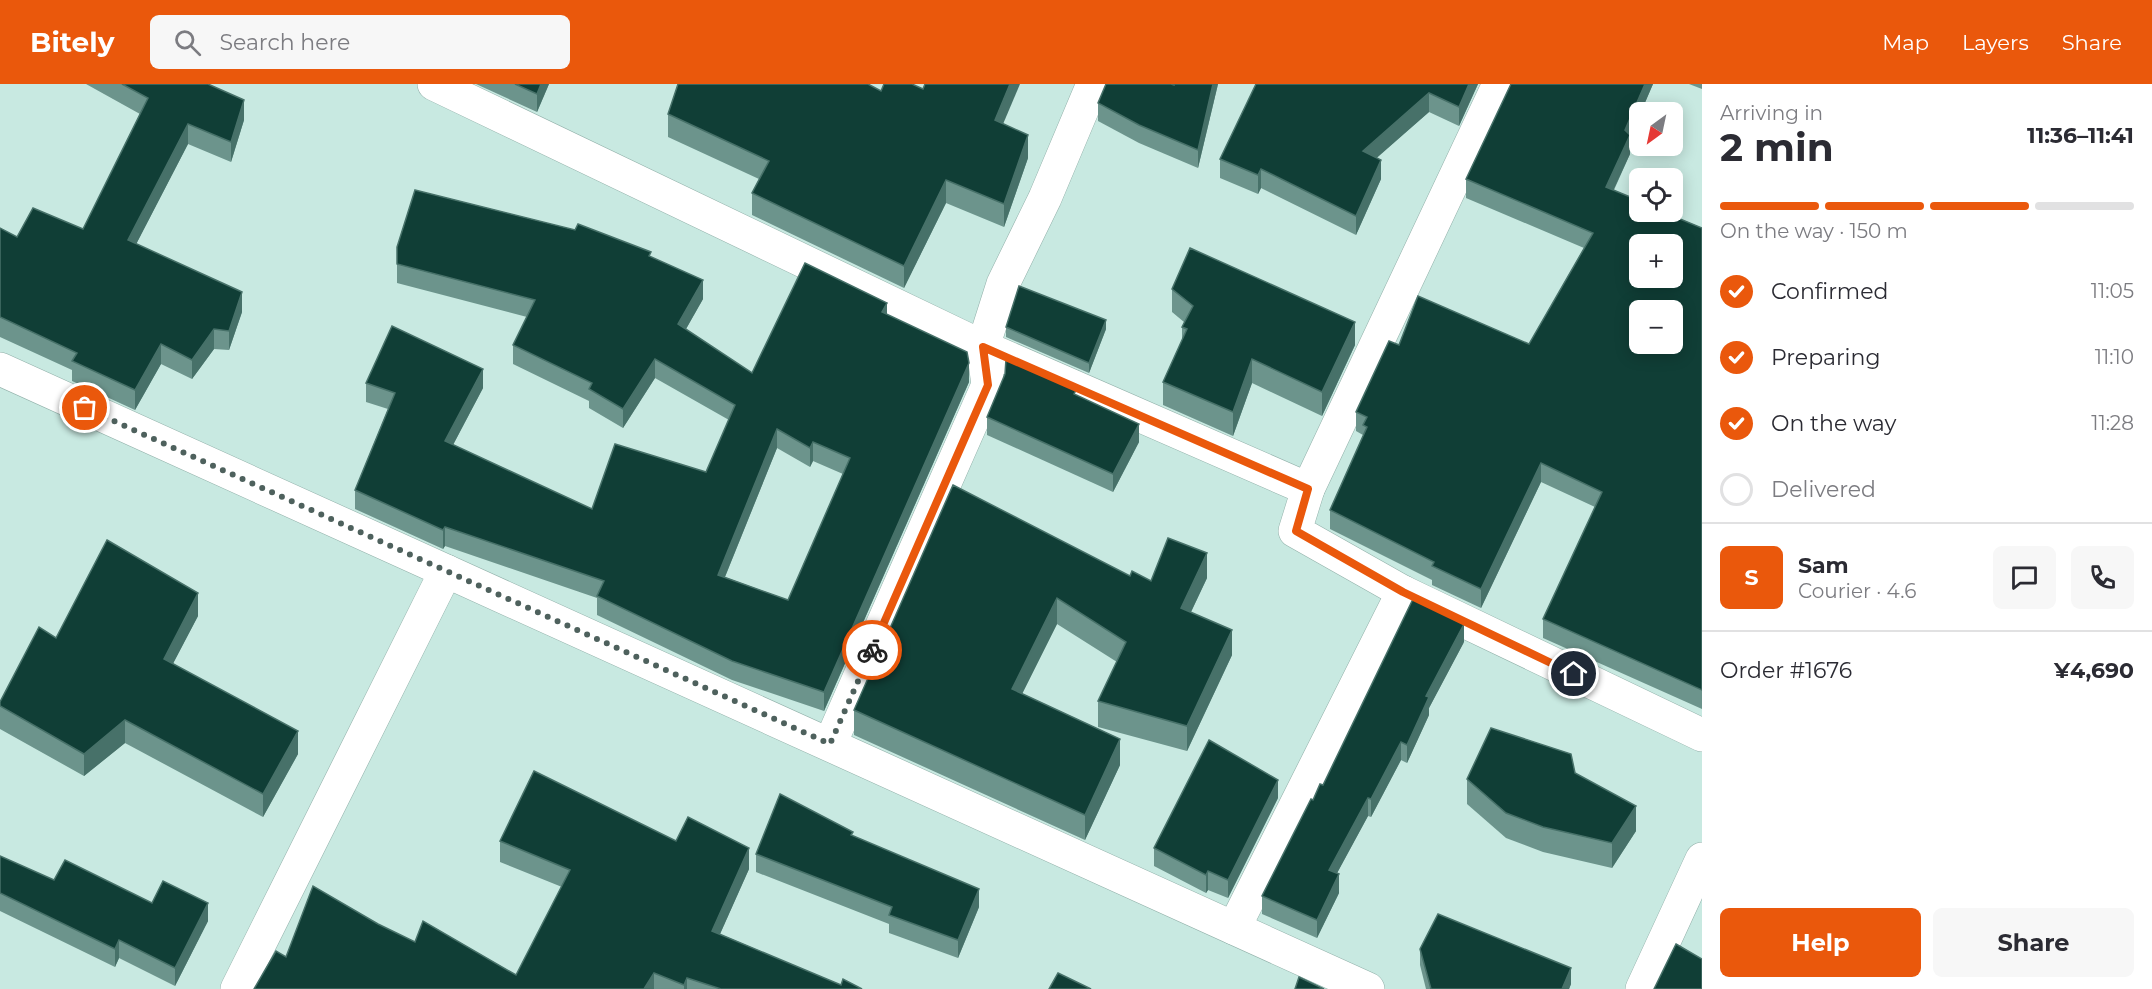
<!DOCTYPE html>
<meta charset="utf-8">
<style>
:root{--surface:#fff;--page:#f7f7f7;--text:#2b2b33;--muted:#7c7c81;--line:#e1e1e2;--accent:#ea580c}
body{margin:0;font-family:Montserrat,sans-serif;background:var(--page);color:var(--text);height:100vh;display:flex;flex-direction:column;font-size:22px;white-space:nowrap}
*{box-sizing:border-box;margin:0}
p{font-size:20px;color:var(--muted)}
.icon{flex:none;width:33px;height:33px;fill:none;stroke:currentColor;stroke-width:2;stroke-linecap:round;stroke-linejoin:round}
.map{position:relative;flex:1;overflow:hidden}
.sheet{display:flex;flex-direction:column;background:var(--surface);width:450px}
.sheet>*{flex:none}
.needle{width:39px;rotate:213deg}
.buttons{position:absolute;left:1629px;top:18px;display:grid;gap:12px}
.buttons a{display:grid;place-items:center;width:54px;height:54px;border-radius:9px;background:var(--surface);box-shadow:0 3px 15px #0003;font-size:30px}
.pin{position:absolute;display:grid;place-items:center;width:51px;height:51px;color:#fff;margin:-26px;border:3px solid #fff;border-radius:50%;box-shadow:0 2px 6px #0007}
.courier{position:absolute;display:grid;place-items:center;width:60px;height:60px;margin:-30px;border:4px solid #ea580c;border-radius:50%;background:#fff;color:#222;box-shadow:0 2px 8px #0007}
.summary em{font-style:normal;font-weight:700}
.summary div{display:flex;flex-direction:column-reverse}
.summary{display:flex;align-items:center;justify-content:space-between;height:102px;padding:0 18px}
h1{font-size:39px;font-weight:700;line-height:45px}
.bar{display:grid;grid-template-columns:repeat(4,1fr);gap:9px 6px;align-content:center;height:72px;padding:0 18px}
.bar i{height:8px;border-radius:4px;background:var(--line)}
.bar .current{background:var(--accent)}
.bar p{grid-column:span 4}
.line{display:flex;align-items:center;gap:15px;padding:0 18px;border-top:2px solid var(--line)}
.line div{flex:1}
.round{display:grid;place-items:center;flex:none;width:63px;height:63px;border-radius:9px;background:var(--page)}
ol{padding:0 18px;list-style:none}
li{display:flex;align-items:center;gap:18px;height:66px}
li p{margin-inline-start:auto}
li .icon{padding:6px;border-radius:50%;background:var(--accent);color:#fff;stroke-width:4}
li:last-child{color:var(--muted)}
li i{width:33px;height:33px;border:3px solid var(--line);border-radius:50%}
.action{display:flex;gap:12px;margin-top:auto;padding:12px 18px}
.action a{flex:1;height:69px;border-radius:9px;background:var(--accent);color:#fff;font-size:24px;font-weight:700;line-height:69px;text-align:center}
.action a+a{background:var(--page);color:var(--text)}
header{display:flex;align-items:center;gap:36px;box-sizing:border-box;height:84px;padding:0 30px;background:var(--accent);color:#fff}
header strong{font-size:28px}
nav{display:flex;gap:33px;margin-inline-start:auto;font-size:21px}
.search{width:420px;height:54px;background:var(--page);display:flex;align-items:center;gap:15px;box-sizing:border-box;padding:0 21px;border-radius:9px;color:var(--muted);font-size:22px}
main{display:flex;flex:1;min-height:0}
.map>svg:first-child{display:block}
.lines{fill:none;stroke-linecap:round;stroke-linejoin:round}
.minor-casing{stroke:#91b0a9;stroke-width:34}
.minor{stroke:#fff;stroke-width:33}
.wall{fill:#6c948c;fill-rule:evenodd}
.shaded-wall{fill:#477169}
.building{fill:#103e36;stroke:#477169;stroke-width:1.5;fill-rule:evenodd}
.done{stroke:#4e615d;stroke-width:6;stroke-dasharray:0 10.8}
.route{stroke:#ea580c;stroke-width:8}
</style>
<header>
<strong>Bitely</strong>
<div class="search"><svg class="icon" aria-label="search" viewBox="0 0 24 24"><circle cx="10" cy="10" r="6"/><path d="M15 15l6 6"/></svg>Search here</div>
<nav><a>Map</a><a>Layers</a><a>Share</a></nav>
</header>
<main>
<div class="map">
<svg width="1702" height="905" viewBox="0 0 1702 905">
<rect width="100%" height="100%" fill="#c8e9e1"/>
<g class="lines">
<g class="minor-casing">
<g id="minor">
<path d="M 434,0 L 983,263 L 1308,405 L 1295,447 L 1403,508 L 1702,651"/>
<path d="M 0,285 L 446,487"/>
<path d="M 1308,405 L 1499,0"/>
<path d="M 830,660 L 988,301 L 983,263 L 1003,200 L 1045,114 L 1093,0"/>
<path d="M 1234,844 L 1403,508"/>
<path d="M 237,905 L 446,487 L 1368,905"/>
<path d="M 1642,905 L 1702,775"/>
</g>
</g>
<use href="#minor" class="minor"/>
</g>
<g class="wall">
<path d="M 86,0 L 208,0 L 244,36 L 231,78 L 188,60 L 136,160 L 242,228 L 229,266 L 214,265 L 192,295 L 161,280 L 135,326 L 72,297 L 72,286 L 0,253 L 0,144 L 17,153 L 83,145 L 140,30 Z"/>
<path d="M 476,0 L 549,0 L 537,28 Z"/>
<path d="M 1218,0 L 1198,84 L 1139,59 L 1098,37 L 1098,19 L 1174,1 Z"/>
<path d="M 1256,0 L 1478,0 L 1459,42 L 1429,28 L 1376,74 L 1381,95 L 1356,151 L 1261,104 L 1258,110 L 1220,94 L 1220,75 Z"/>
<path d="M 1511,0 L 1653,0 L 1630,53 L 1630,70 L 1614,106 L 1702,144 L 1702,625 L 1543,554 L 1543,535 L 1595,423 L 1541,398 L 1481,524 L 1432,501 L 1432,496 L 1330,445 L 1330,426 L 1363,352 L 1363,351 L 1356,347 L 1356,328 L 1399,261 L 1529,260 L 1584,164 L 1466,114 L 1466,95 Z"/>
<path d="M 1689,0 L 1702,0 L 1702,5 Z"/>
<path d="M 881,7 L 1003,40 L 1028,74 L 1004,143 L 946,119 L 904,204 L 752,131 L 752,109 L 759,95 L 668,53 L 668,30 Z"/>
<path d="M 575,146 L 651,173 L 703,215 L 686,245 L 752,289 L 887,231 L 969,298 L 824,627 L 732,596 L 597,531 L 597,514 L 445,462 L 443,465 L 355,425 L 355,406 L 388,325 L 366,318 L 366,299 L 483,304 L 453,361 L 592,425 L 706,388 L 729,336 L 655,294 L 623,344 L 589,324 L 589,317 L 513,280 L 513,261 L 527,233 L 397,199 L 397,163 ZM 777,364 L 810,383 L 813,377 L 843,390 L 788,516 L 725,493 Z"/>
<path d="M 1172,205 L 1355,261 L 1322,332 L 1252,299 L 1233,352 L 1163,321 L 1163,298 L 1182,256 L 1182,243 L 1184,238 L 1172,228 Z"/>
<path d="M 1006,243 L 1106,245 L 1089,289 L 1006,253 Z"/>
<path d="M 1076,311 L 1139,358 L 1113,408 L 987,351 L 987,333 Z"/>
<path d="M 953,401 L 1130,492 L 1151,497 L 1207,494 L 1191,528 L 1232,571 L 1187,667 L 1098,643 L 1098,617 L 1117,578 L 1057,540 L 1022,610 L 1120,681 L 1085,756 L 854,651 L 854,626 Z"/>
<path d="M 198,532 L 173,579 L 298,670 L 263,733 L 125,659 L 84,692 L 0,645 L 0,618 L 56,554 Z"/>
<path d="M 1464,558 L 1429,624 L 1429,631 L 1407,679 L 1401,676 L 1371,733 L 1368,732 L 1337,789 L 1339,809 L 1317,854 L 1262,830 L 1262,812 L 1313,716 L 1323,701 Z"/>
<path d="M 1575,689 L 1636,747 L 1612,784 L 1543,768 L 1506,754 L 1467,720 L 1467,695 Z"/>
<path d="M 1278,714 L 1228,814 L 1208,806 L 1206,809 L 1154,782 L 1154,764 Z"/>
<path d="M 853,752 L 979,823 L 958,874 L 889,849 L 889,840 L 756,788 L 756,770 Z"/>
<path d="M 500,757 L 676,757 L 749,785 L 720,850 L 841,901 L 862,905 L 254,905 L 286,873 L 378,840 L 415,858 L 516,891 L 562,803 L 500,778 Z"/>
<path d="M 0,772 L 54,796 L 152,819 L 208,837 L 175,902 L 119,874 L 115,883 L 0,827 Z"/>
<path d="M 1420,865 L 1571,900 L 1569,905 L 1426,905 L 1420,881 Z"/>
</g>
<g class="shaded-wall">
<path d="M 541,0 L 549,0 L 537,28 L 537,10 Z"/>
<path d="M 1010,0 L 1020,0 L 995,59 L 995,36 Z"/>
<path d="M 1213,0 L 1218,0 L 1198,84 L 1198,66 Z"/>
<path d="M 1469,0 L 1478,0 L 1459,42 L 1459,23 Z"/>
<path d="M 1645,0 L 1653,0 L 1641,28 L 1640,28 L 1640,32 L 1630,53 L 1630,70 L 1606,122 L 1606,103 L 1625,46 Z"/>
<path d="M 1429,9 L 1429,28 L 1363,86 L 1363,67 Z"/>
<path d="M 244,16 L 244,36 L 231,78 L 231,58 Z"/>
<path d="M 188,40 L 188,60 L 128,176 L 128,156 Z"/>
<path d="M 1028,51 L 1028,74 L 1004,143 L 1004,120 Z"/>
<path d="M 1381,76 L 1381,95 L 1356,151 L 1356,132 Z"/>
<path d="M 1261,85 L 1261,104 L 1258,110 L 1258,91 Z"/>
<path d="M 946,96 L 946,119 L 904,204 L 904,182 Z"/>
<path d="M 703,196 L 703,215 L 678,259 L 678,240 Z"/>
<path d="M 242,208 L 242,228 L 229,266 L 229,247 Z"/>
<path d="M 887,219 L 887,238 L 882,228 Z"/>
<path d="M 1106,236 L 1106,245 L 1089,289 L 1089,279 Z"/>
<path d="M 1355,238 L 1355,261 L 1322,332 L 1322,308 Z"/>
<path d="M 214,245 L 214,265 L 192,295 L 192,276 Z"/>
<path d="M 161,260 L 161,280 L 135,326 L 135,306 Z"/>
<path d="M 655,275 L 655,294 L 623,344 L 623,325 Z"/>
<path d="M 1252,275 L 1252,299 L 1233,352 L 1233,328 Z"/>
<path d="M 969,279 L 969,298 L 824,627 L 824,608 Z"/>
<path d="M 483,285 L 483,304 L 445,376 L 445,357 Z"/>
<path d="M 1139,340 L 1139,358 L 1113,408 L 1113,390 Z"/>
<path d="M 777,345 L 777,364 L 718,510 L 718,491 Z"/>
<path d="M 813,358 L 813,377 L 810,383 L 810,364 Z"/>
<path d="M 1541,379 L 1541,398 L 1481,524 L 1481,505 Z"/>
<path d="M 445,443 L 445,462 L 443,465 L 443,446 Z"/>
<path d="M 1207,469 L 1207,494 L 1181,549 L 1181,524 Z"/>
<path d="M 198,509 L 198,532 L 164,597 L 164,575 Z"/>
<path d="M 1057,514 L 1057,540 L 1012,630 L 1012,605 Z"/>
<path d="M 1464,540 L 1464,558 L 1429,624 L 1429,631 L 1407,679 L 1407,661 L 1426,612 Z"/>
<path d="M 1232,546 L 1232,571 L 1187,667 L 1187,642 Z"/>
<path d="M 125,636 L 125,659 L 84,692 L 84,670 Z"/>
<path d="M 298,647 L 298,670 L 263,733 L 263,710 Z"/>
<path d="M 1120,655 L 1120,681 L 1085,756 L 1085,731 Z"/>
<path d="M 1401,658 L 1401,676 L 1371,733 L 1371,715 Z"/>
<path d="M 1278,696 L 1278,714 L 1228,814 L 1228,796 Z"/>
<path d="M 1368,714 L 1368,732 L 1329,804 L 1329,786 Z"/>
<path d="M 1636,722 L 1636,747 L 1612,784 L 1612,759 Z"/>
<path d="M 749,764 L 749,785 L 712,868 L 712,847 Z"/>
<path d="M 1208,787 L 1208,806 L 1206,809 L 1206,791 Z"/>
<path d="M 1339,790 L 1339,809 L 1317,854 L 1317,836 Z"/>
<path d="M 979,805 L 979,823 L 958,874 L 958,856 Z"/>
<path d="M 208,819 L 208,837 L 175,902 L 175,884 Z"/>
<path d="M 119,856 L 119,874 L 115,883 L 115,865 Z"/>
<path d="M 1571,884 L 1571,900 L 1569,905 L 1562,905 Z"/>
<path d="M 654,889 L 654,905 L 644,905 Z"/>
<path d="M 687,894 L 687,905 L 684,905 L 684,901 Z"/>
</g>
<g class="building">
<path d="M 122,0 L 208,0 L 244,16 L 231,58 L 188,40 L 128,156 L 242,208 L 229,247 L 214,245 L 192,276 L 161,260 L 135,306 L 72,277 L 77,269 L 0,233 L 0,144 L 17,153 L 33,124 L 83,145 L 148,14 Z"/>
<path d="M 515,0 L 541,0 L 537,10 Z"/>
<path d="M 678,0 L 868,0 L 881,7 L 884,0 L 912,0 L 923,5 L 925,0 L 1010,0 L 995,36 L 1028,51 L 1004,120 L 946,96 L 904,182 L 752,109 L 769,77 L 668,30 Z"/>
<path d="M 1106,0 L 1171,0 L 1174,1 L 1174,0 L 1213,0 L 1198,66 L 1139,41 L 1098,19 Z"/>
<path d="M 1256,0 L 1469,0 L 1459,23 L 1429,9 L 1363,67 L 1381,76 L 1356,132 L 1261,85 L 1258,91 L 1220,75 Z"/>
<path d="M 1511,0 L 1645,0 L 1625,46 L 1630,51 L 1606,103 L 1640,117 L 1640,128 L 1663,128 L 1702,144 L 1702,606 L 1543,535 L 1602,408 L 1541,379 L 1481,505 L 1432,482 L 1434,478 L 1330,426 L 1367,343 L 1363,341 L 1367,333 L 1356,328 L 1389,257 L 1399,261 L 1418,212 L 1529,260 L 1593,149 L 1466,95 ZM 1640,160 L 1672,160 L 1672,194 L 1640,194 ZM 1640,226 L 1672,226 L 1672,260 L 1640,260 Z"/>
<path d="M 415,106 L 575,146 L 578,140 L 651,168 L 649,172 L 703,196 L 678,240 L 752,289 L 805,179 L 887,219 L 882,228 L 967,268 L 969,279 L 824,608 L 732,577 L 597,512 L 604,497 L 445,443 L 443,446 L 355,406 L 395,309 L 366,299 L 392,242 L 483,285 L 445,357 L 592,425 L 615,360 L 706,388 L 735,321 L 655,275 L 623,325 L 589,305 L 592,299 L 513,261 L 535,216 L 397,180 L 397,163 ZM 777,345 L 810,364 L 813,358 L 850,374 L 788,516 L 718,491 Z"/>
<path d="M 1190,164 L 1355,238 L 1322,308 L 1252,275 L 1233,328 L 1163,298 L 1187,245 L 1182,243 L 1193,222 L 1172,205 Z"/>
<path d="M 1019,202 L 1106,236 L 1089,279 L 1006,243 Z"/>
<path d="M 1006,275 L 1076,306 L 1074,310 L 1139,340 L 1113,390 L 987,333 L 1005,290 Z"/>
<path d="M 953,401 L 1130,492 L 1132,487 L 1151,497 L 1168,454 L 1207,469 L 1181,524 L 1232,546 L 1187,642 L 1098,617 L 1126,558 L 1057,514 L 1012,605 L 1120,655 L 1085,731 L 854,626 Z"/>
<path d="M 107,456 L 198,509 L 164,575 L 298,647 L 263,710 L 125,636 L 84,670 L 0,622 L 0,618 L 39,543 L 56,554 Z"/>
<path d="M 1413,515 L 1464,540 L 1426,612 L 1429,613 L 1407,661 L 1401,658 L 1371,715 L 1368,714 L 1329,786 L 1339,790 L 1317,836 L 1262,812 L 1311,715 L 1313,716 L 1320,700 L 1323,701 Z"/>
<path d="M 1491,644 L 1571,670 L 1575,689 L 1636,722 L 1612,759 L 1543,743 L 1506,729 L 1467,695 Z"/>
<path d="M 1209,656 L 1278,696 L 1228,796 L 1208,787 L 1206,791 L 1154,764 Z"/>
<path d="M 534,687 L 676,757 L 688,733 L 749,764 L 712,847 L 841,901 L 843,895 L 862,905 L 721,905 L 687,894 L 684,901 L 654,889 L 644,905 L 254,905 L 276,867 L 286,873 L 313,802 L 378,840 L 415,858 L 423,837 L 516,891 L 570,786 L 500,757 Z"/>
<path d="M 780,710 L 853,748 L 851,751 L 979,805 L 958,856 L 889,831 L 892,823 L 756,770 Z"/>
<path d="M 0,772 L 54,796 L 65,776 L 152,819 L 163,797 L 208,819 L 175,884 L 119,856 L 115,865 L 0,809 Z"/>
<path d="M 1438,830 L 1571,884 L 1562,905 L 1431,905 L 1420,865 Z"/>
<path d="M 1676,860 L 1702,875 L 1702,905 L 1654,905 Z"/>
<path d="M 1058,889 L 1091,905 L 1049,905 Z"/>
<path d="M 1299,893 L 1324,905 L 1295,905 Z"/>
</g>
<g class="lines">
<path class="done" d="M 85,324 L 830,660 L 872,566"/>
<path class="route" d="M 872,566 L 988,301 L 983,263 L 1308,405 L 1296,447 L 1403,508 L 1574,590"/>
</g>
</svg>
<div class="buttons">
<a><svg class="needle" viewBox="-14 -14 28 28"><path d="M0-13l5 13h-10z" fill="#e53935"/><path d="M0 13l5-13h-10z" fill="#7c7c81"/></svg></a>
<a><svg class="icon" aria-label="locate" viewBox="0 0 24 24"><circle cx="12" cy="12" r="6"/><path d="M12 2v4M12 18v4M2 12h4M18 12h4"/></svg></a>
<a>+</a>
<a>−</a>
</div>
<div class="pin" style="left:85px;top:324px;background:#ea580c"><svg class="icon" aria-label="bag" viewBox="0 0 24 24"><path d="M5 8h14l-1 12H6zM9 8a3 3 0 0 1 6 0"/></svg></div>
<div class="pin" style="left:1574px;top:590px;background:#1f2937"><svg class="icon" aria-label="home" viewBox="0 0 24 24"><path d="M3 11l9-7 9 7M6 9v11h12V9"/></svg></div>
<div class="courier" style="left:872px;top:566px"><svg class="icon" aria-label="bike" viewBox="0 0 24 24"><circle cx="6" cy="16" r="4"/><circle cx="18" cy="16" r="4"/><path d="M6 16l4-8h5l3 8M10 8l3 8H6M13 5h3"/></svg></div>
</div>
<section class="sheet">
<div class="summary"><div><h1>2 min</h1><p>Arriving in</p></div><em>11:36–11:41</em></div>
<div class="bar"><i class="current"></i><i class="current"></i><i class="current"></i><i></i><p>On the way · 150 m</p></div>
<ol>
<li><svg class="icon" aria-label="check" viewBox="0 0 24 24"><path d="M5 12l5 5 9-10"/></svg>Confirmed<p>11:05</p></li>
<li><svg class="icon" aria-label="check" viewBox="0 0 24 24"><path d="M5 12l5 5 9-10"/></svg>Preparing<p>11:10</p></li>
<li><svg class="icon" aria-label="check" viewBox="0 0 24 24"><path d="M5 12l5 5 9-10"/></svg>On the way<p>11:28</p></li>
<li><i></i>Delivered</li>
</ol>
<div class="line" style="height:108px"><b class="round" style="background:var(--accent);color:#fff">S</b><div><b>Sam</b><p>Courier · 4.6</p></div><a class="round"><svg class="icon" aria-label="chat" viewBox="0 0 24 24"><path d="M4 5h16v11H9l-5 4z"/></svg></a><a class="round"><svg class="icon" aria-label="phone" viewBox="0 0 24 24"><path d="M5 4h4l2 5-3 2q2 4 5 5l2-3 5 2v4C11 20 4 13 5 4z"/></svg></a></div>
<div class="line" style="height:78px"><div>Order #1676</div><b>¥4,690</b></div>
<div class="action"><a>Help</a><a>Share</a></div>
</section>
</main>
